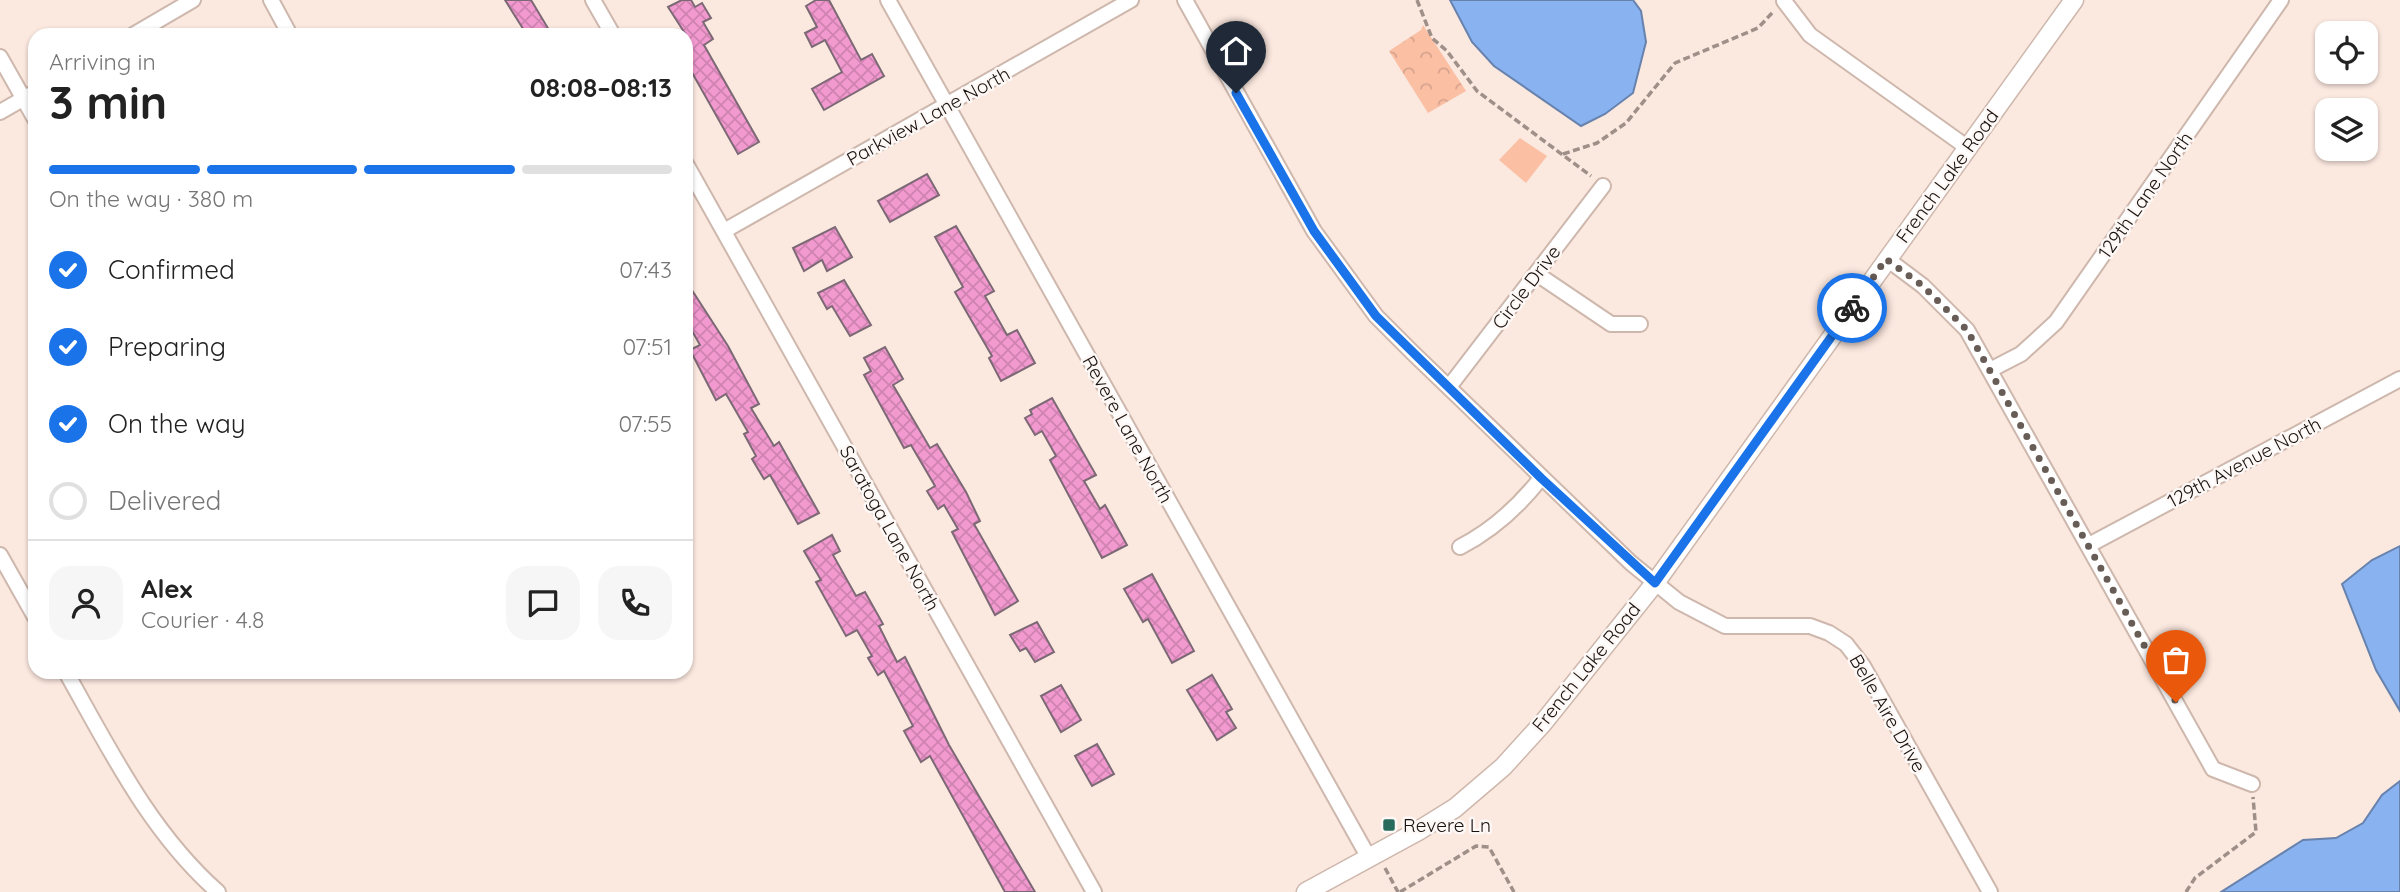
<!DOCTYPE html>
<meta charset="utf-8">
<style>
:root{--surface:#fff;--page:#f6f6f6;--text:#222;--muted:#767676;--line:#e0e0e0;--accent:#1a73e8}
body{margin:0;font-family:Quicksand,sans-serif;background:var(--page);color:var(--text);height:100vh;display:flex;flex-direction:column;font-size:26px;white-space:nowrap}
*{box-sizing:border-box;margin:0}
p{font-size:23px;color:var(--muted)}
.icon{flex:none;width:38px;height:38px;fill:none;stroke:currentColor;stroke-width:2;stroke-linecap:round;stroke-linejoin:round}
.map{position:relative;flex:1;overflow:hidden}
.details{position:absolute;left:28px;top:28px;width:665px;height:651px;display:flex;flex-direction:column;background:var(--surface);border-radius:21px;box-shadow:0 2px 5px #0004}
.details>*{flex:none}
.controls{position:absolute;left:2315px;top:21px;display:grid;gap:14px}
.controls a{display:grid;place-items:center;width:63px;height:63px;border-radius:14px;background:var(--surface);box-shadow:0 2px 5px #0004;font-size:35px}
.pin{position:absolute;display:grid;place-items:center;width:60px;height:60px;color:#fff;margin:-72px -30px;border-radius:50% 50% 50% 0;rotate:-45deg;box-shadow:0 0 7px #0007}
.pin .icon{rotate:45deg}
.courier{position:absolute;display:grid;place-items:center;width:70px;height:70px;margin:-35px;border:5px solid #1a73e8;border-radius:50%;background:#fff;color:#222;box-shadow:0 2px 9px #0007}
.headline em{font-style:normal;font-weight:800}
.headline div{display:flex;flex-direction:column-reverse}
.headline{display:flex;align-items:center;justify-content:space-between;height:119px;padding:0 21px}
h1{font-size:46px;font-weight:800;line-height:52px}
.bar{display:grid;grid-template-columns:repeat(4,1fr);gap:10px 7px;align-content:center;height:84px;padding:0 21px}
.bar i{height:9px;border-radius:5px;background:var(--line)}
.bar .on{background:var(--accent)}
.bar p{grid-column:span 4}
.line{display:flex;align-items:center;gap:18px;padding:0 21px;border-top:2px solid var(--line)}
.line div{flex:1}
.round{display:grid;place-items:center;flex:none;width:74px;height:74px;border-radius:21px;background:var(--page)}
ol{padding:0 21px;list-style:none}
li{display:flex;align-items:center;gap:21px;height:77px}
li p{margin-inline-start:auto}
li .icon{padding:7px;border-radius:50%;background:var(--accent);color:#fff;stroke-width:4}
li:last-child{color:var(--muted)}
li i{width:38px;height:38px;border:4px solid var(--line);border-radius:50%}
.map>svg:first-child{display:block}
.green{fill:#fbbfa4}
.park{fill:url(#park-crowns)}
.water{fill:#89b2f1;stroke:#6782ad;stroke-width:2}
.building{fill:url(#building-cross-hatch);stroke:#7d6975;stroke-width:2}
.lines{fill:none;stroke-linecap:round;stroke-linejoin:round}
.minor-casing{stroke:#ceb7ac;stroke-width:18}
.tertiary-casing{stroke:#ceb7ac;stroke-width:21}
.path{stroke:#9e8f88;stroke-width:3.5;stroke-dasharray:7 3.5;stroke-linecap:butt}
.minor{stroke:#fff;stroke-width:14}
.tertiary{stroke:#fff;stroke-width:18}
.done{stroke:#685c56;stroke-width:7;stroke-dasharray:0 12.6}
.route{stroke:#1a73e8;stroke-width:9}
.poi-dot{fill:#276b5c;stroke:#fdf8f6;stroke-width:2.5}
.labels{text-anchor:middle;stroke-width:5;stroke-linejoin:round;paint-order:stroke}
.street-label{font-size:19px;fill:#19110d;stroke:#fdf8f6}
.poi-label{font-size:19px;fill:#19110d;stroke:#fdf8f6;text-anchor:start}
</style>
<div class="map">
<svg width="2400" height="892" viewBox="0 0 2400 892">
<defs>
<pattern id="park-crowns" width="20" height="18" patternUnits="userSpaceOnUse" patternTransform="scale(1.75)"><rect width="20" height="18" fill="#fbbfa4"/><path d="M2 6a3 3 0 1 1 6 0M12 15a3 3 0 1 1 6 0" fill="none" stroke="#d7a38c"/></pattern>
<pattern id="building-cross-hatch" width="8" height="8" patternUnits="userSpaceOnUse" patternTransform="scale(1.75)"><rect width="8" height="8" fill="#f299d0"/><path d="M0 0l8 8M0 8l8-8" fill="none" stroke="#cf83b1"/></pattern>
</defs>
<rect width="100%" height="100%" fill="#fbe8df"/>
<path class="green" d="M 1520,138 L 1547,156 L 1526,183 L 1499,160 Z"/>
<path class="park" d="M 1423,25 L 1466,91 L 1428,113 L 1389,51 L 1421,30 Z"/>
<g class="water">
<path d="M 1450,0 L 1633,0 L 1641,11 L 1646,42 L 1633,93 L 1605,114 L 1581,126 L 1494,66 L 1472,42 Z"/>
<path d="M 2400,546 L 2400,711 L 2376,670 L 2342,584 L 2372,560 Z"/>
<path d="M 2400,781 L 2400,892 L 2221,892 L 2303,840 L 2336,838 L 2363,823 L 2382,795 Z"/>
</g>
<g class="building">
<path d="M 505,0 L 531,0 L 552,35 L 527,35 Z"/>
<path d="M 682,0 L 691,0 L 695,7 L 702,3 L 711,18 L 703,22 L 713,39 L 704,45 L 759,142 L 738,154 L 686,62 L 686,35 L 668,7 Z"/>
<path d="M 816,0 L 829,0 L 861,60 L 872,54 L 884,76 L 824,110 L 812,89 L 842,72 L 825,40 L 812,47 L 805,33 L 817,27 L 806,6 Z"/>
<path d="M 927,174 L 939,195 L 890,222 L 878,201 Z"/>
<path d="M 956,226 L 994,291 L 985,296 L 1007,335 L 1017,330 L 1035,363 L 1001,381 L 989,358 L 992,356 L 955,292 L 963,287 L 935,237 Z"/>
<path d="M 835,227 L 852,257 L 827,271 L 822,260 L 804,271 L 793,248 Z"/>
<path d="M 844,280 L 871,325 L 850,336 L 832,306 L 827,309 L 818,293 Z"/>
<path d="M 686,281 L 728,346 L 759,404 L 751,408 L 774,446 L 779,442 L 819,513 L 798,524 L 770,475 L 764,479 L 752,459 L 756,456 L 744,434 L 748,432 L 726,394 L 716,400 L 690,350 L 700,345 L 686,320 Z"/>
<path d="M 885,347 L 903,379 L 893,385 L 930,448 L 937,444 L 966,492 L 980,521 L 974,524 L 1018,601 L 995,615 L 952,532 L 958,529 L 944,505 L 938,509 L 927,491 L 935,486 L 911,445 L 904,448 L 864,375 L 871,371 L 864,358 Z"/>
<path d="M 1052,398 L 1096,475 L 1084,481 L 1100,509 L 1105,505 L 1127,545 L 1102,558 L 1050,460 L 1056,456 L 1042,431 L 1035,435 L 1025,418 L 1032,414 L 1030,410 Z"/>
<path d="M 832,535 L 840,551 L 833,555 L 856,596 L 865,592 L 883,624 L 879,626 L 897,662 L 905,657 L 949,745 L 1035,892 L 1005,892 L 930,756 L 921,762 L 904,731 L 913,726 L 884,671 L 878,675 L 868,658 L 872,656 L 857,630 L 846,636 L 816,582 L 821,580 L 804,551 Z"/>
<path d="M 1152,574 L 1194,651 L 1172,663 L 1148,619 L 1143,622 L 1124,589 Z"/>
<path d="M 1037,622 L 1054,652 L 1035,662 L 1026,648 L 1020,651 L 1010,635 Z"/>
<path d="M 1212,675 L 1232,709 L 1226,712 L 1236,728 L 1217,740 L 1187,690 Z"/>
<path d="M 1061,685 L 1081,720 L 1061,732 L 1041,696 Z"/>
<path d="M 1097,744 L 1114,774 L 1092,786 L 1075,756 Z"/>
</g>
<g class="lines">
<g class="minor-casing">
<g id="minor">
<path d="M 271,0 L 290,35"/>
<path d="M 593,0 L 613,35"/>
<path d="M 888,0 L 1369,858"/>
<path d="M 1185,0 L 1314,231 L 1376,316 L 1413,353 L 1631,563 L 1679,602 L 1725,626 L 1810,626 L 1829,633 L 1846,644 L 1863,666 L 1990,892"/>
<path d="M 1784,1 L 1810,35 L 1968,148"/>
<path d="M 133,35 L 193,0"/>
<path d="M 0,57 L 35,119"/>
<path d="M 0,112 L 35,92"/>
<path d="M 686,164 L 1094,892"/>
<path d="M 724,231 L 1131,0"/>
<path d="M 1887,259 L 1923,286 L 1967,330 L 2213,769 L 2252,784"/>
<path d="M 1537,274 L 1611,324 L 1640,324"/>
<path d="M 1990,370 L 2021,354 L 2056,322 L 2281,0"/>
<path d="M 1449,387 L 1603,186"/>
<path d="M 2089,545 L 2400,379"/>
<path d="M 1460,547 C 1491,531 1519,506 1541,478"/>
<path d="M 0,555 L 35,617"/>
<path d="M 66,672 C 110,750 150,832 218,892"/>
</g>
</g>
<g class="tertiary-casing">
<path id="tertiary" d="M 1306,892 L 1418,831 L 1455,808 L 1503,767 L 1543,723 L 1655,583 L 2074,0"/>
</g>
<g class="path">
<path d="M 1417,0 L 1432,38 L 1447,51 L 1477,91 L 1591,176"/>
<path d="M 1563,154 L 1597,143 L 1626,123 L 1675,63 L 1758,28 L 1773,12"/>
<path d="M 1385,868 L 1398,892"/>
<path d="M 1400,892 L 1476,846 L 1489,847 L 1514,892"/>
<path d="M 2186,892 L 2195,878 L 2256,832 L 2253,797"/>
</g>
<use href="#minor" class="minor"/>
<use href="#tertiary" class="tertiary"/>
</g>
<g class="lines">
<path class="done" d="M 1852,308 L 1886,259 L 1923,286 L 1967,330 L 2176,702"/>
<path class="route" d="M 1236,93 L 1314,231 L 1376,316 L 1541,478 L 1655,583 L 1852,308"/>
</g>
<rect class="poi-dot" x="1382" y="818" width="14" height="14" rx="3.5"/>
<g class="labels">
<g class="street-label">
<text transform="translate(928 116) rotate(-29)" y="7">Parkview Lane North</text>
<text transform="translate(1947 176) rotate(-54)" y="7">French Lake Road</text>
<text transform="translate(2145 195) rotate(-55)" y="7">129th Lane North</text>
<text transform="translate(1526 287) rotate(-53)" y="7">Circle Drive</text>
<text transform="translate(1128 429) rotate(61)" y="7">Revere Lane North</text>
<text transform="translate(2244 462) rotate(-28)" y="7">129th Avenue North</text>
<text transform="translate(890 528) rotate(61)" y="7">Saratoga Lane North</text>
<text transform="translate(1586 667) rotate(-51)" y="7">French Lake Road</text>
<text transform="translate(1888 713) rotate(60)" y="7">Belle Aire Drive</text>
</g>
<g class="poi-label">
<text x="1403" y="832">Revere Ln</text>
</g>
</g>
</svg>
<div class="controls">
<a><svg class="icon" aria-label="locate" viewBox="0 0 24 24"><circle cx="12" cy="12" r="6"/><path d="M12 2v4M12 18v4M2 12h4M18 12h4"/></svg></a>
<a><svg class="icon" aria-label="layers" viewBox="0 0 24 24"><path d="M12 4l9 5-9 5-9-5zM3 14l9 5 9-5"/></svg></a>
</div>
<div class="pin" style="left:2176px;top:702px;background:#ea580c"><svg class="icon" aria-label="bag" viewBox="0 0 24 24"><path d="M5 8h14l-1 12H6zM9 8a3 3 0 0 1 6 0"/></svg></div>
<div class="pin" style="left:1236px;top:93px;background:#1f2937"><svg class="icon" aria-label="home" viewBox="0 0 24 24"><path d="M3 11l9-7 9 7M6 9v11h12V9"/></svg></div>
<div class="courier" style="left:1852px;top:308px"><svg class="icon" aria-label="bike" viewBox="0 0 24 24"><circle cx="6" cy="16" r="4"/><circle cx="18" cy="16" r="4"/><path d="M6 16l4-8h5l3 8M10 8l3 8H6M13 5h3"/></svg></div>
<section class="details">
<div class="headline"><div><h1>3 min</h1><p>Arriving in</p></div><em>08:08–08:13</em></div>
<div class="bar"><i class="on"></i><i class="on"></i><i class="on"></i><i></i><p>On the way · 380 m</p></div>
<ol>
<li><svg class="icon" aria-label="check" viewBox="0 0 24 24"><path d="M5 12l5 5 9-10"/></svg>Confirmed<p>07:43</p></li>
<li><svg class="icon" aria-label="check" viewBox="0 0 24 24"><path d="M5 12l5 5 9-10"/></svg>Preparing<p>07:51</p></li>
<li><svg class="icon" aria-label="check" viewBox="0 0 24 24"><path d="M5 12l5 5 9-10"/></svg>On the way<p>07:55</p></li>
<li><i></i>Delivered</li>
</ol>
<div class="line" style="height:126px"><a class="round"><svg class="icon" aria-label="person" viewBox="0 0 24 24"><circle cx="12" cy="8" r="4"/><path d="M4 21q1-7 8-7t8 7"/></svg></a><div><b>Alex</b><p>Courier · 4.8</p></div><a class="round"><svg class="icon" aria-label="chat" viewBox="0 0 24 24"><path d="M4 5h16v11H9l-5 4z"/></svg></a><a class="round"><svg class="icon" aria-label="phone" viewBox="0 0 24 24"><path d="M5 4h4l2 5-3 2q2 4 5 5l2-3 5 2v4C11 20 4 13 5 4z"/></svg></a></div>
</section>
</div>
